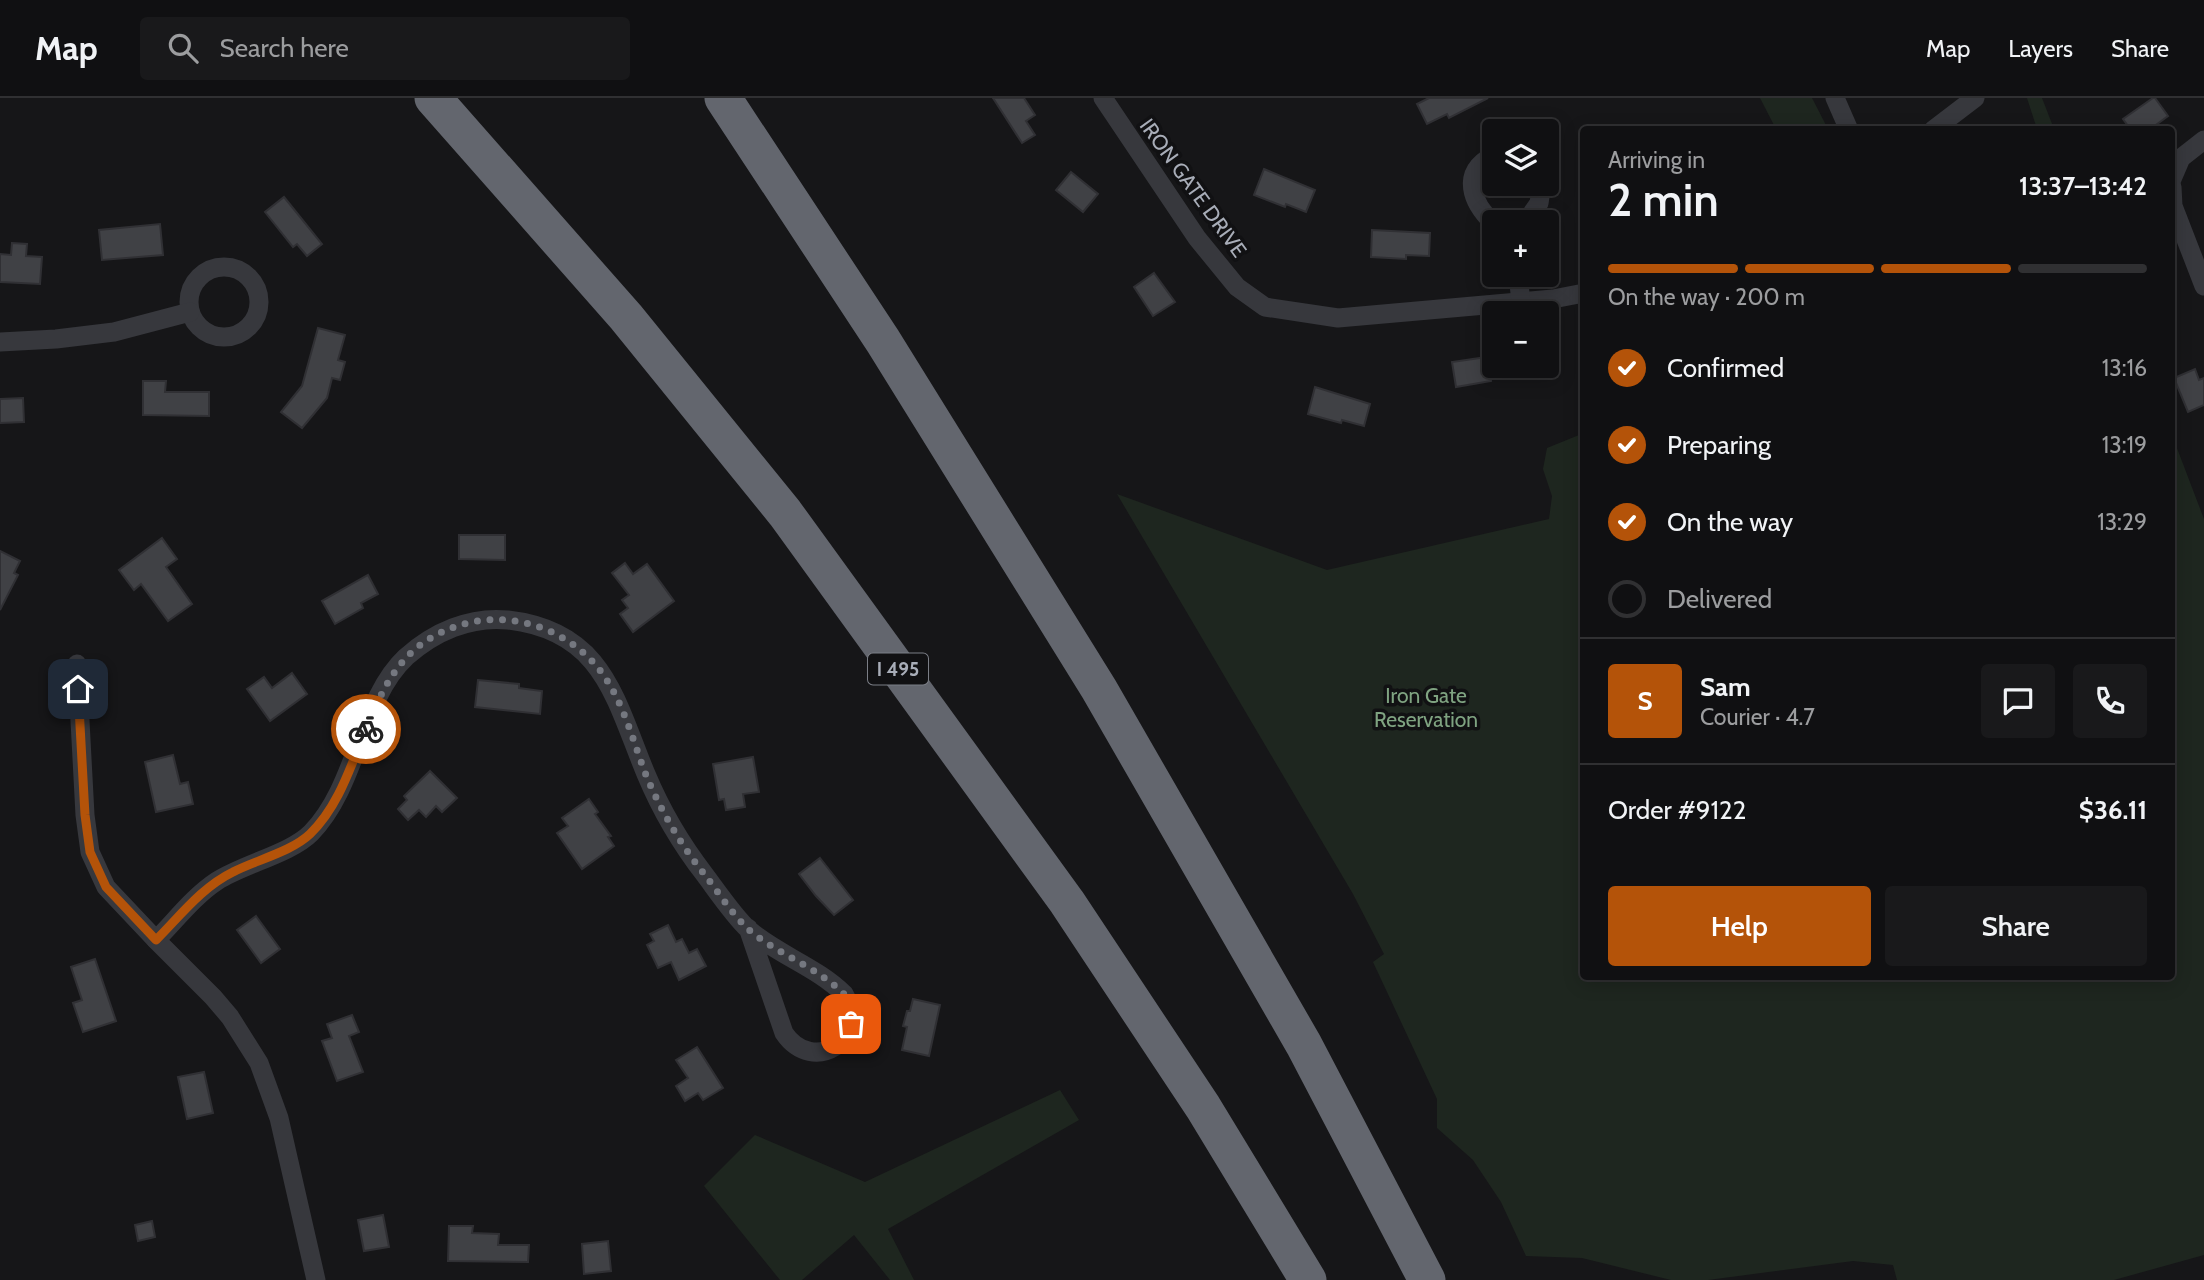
<!DOCTYPE html>
<meta charset="utf-8">
<style>
:root{--surface:#101012;--page:#19191b;--text:#f1f3f6;--muted:#9c9d9f;--line:#303032;--accent:#b45309}
body{margin:0;font-family:Cabin,sans-serif;background:var(--page);color:var(--text);height:100vh;display:flex;flex-direction:column;font-size:26px;white-space:nowrap}
*{box-sizing:border-box;margin:0}
p{font-size:23px;color:var(--muted)}
.icon{flex:none;width:38px;height:38px;fill:none;stroke:currentColor;stroke-width:2;stroke-linecap:round;stroke-linejoin:round}
.map{position:relative;flex:1;overflow:hidden}
.details{position:absolute;left:1580px;top:28px;width:595px;height:854px;display:flex;flex-direction:column;background:var(--surface);border-radius:7px;box-shadow:0 4px 18px #0003,0 0 0 2px var(--line)}
.details>*{flex:none}
.controls{position:absolute;left:1482px;top:21px;display:grid;gap:14px}
.controls a{display:grid;place-items:center;width:77px;height:77px;border-radius:7px;background:var(--surface);box-shadow:0 4px 18px #0003,0 0 0 2px var(--line);font-size:35px}
.pin{position:absolute;display:grid;place-items:center;width:60px;height:60px;color:#fff;margin:-30px;border-radius:14px;box-shadow:0 4px 10px #0006}
.courier{position:absolute;display:grid;place-items:center;width:70px;height:70px;margin:-35px;border:5px solid #b45309;border-radius:50%;background:#fff;color:#222;box-shadow:0 2px 9px #0007}
.summary em{font-style:normal;font-weight:600}
.summary div{display:flex;flex-direction:column-reverse}
.summary{display:flex;align-items:center;justify-content:space-between;height:119px;padding:0 28px}
h1{font-size:46px;font-weight:600;line-height:52px}
.bar{display:grid;grid-template-columns:repeat(4,1fr);gap:10px 7px;align-content:center;height:84px;padding:0 28px}
.bar i{height:9px;border-radius:5px;background:var(--line)}
.bar .on{background:var(--accent)}
.bar p{grid-column:span 4}
.line{display:flex;align-items:center;gap:18px;padding:0 28px;border-top:2px solid var(--line)}
.line div{flex:1}
.round{display:grid;place-items:center;flex:none;width:74px;height:74px;border-radius:7px;background:var(--page)}
ol{padding:0 28px;list-style:none}
li{display:flex;align-items:center;gap:21px;height:77px}
li p{margin-inline-start:auto}
li .icon{padding:7px;border-radius:50%;background:var(--accent);color:#fff;stroke-width:4}
li:last-child{color:var(--muted)}
li i{width:38px;height:38px;border:4px solid var(--line);border-radius:50%}
.button{display:flex;gap:14px;margin-top:auto;padding:14px 28px}
.button a{flex:1;height:80px;border-radius:7px;background:var(--accent);color:#fff;font-size:28px;font-weight:600;line-height:80px;text-align:center}
.button a+a{background:var(--page);color:var(--text)}
header{display:flex;align-items:center;gap:42px;box-sizing:border-box;height:98px;padding:0 35px;background:var(--surface);border-bottom:2px solid var(--line)}
header strong{font-size:33px}
nav{display:flex;gap:38px;margin-inline-start:auto;font-size:24px}
.search{width:490px;height:63px;background:var(--page);display:flex;align-items:center;gap:18px;box-sizing:border-box;padding:0 24px;border-radius:7px;color:var(--muted);font-size:26px}
.map>svg:first-child{display:block}
.green{fill:#1e261f}
.building{fill:#404145;stroke:#303034;stroke-width:2}
.lines{fill:none;stroke-linecap:round;stroke-linejoin:round}
.street{stroke:#37383d;stroke-width:19}
.highway{stroke:#63666e;stroke-width:37}
.done{stroke:#757880;stroke-width:7;stroke-dasharray:0 12.6}
.route{stroke:#b45309;stroke-width:9}
.labels{text-anchor:middle;stroke-width:7;stroke-linejoin:round;paint-order:stroke}
.shield{fill:#111113;stroke:#7b7e86;stroke-width:2}
.shield-label{font-size:19px;font-weight:bold;fill:#a8adb8}
.street-label{font-size:21px;fill:#a8adb8;stroke:#111113}
.park-label{font-size:21px;fill:#7fa381;stroke:#111113}
</style>
<header>
<strong>Map</strong>
<div class="search"><svg class="icon" aria-label="search" viewBox="0 0 24 24"><circle cx="10" cy="10" r="6"/><path d="M15 15l6 6"/></svg>Search here</div>
<nav><a>Map</a><a>Layers</a><a>Share</a></nav>
</header>
<div class="map">
<svg width="2204" height="1182" viewBox="0 0 2204 1182">
<rect width="100%" height="100%" fill="#161618"/>
<g class="green">
<path d="M 1760,0 L 1812,0 L 1828,31 L 1776,31 Z"/>
<path d="M 2027,0 L 2042,0 L 2054,31 L 2037,31 Z"/>
<path d="M 1584,335 L 1584,878 L 2172,878 L 2172,337 L 2204,421 L 2204,1157 L 2114,1182 L 1897,1182 L 1893,1167 L 1853,1163 L 1708,1182 L 1671,1182 L 1582,1160 L 1526,1158 L 1501,1104 L 1473,1062 L 1437,1030 L 1437,1001 L 1373,864 L 1384,856 L 1353,796 L 1117,396 L 1327,472 L 1549,421 L 1552,398 L 1543,371 L 1547,350 Z"/>
<path d="M 1060,992 L 1079,1022 L 888,1131 L 914,1182 L 890,1182 L 854,1137 L 802,1182 L 780,1182 L 704,1088 L 755,1037 L 865,1084 Z"/>
</g>
<g class="building">
<path d="M 993,0 L 1024,0 L 1035,17 L 1026,23 L 1035,37 L 1022,45 Z"/>
<path d="M 1429,0 L 1488,0 L 1449,20 L 1447,16 L 1427,26 L 1417,6 Z"/>
<path d="M 2153,0 L 2155,0 L 2168,18 L 2149,32 L 2131,32 L 2123,21 Z"/>
<path d="M 1264,71 L 1315,92 L 1306,114 L 1286,106 L 1285,109 L 1254,97 Z"/>
<path d="M 1071,74 L 1098,96 L 1083,114 L 1056,92 Z"/>
<path d="M 284,99 L 322,146 L 307,158 L 297,146 L 293,149 L 265,114 Z"/>
<path d="M 160,126 L 163,157 L 102,162 L 99,132 Z"/>
<path d="M 1372,132 L 1430,135 L 1429,158 L 1406,157 L 1406,161 L 1371,159 Z"/>
<path d="M 12,145 L 27,146 L 26,158 L 42,159 L 40,186 L 0,184 L 0,156 L 11,157 Z"/>
<path d="M 1154,175 L 1175,204 L 1153,218 L 1134,189 Z"/>
<path d="M 318,230 L 345,237 L 338,262 L 345,264 L 340,282 L 332,280 L 327,300 L 302,330 L 281,314 L 302,288 Z"/>
<path d="M 1487,259 L 1491,283 L 1456,289 L 1452,264 Z"/>
<path d="M 2195,271 L 2199,282 L 2204,280 L 2204,307 L 2188,314 L 2174,280 Z"/>
<path d="M 143,283 L 166,283 L 165,294 L 209,294 L 209,318 L 143,317 Z"/>
<path d="M 1315,289 L 1370,306 L 1364,328 L 1342,322 L 1341,325 L 1308,316 Z"/>
<path d="M 23,300 L 24,324 L 0,325 L 0,301 Z"/>
<path d="M 459,437 L 505,437 L 505,462 L 459,461 Z"/>
<path d="M 162,440 L 177,461 L 166,469 L 192,506 L 168,523 L 141,486 L 134,492 L 119,472 Z"/>
<path d="M 0,453 L 20,463 L 14,475 L 18,477 L 0,512 Z"/>
<path d="M 625,465 L 633,476 L 647,466 L 674,503 L 633,534 L 620,516 L 628,510 L 622,502 L 629,497 L 612,475 Z"/>
<path d="M 368,477 L 378,496 L 361,505 L 363,510 L 335,526 L 322,503 Z"/>
<path d="M 292,575 L 307,596 L 270,623 L 247,591 L 264,579 L 272,590 Z"/>
<path d="M 478,582 L 519,586 L 519,590 L 542,593 L 540,616 L 475,609 Z"/>
<path d="M 173,657 L 180,686 L 188,684 L 193,706 L 156,714 L 145,664 Z"/>
<path d="M 753,659 L 759,694 L 743,696 L 745,709 L 726,712 L 724,701 L 719,702 L 713,666 Z"/>
<path d="M 430,673 L 457,700 L 442,714 L 436,708 L 426,719 L 419,712 L 408,722 L 398,711 L 407,702 L 404,698 Z"/>
<path d="M 589,701 L 598,714 L 595,716 L 611,738 L 608,739 L 614,748 L 582,771 L 557,735 L 568,728 L 562,720 Z"/>
<path d="M 820,760 L 853,802 L 834,817 L 816,798 L 799,776 Z"/>
<path d="M 256,818 L 280,851 L 261,865 L 237,832 Z"/>
<path d="M 668,827 L 676,844 L 682,841 L 689,855 L 697,851 L 706,868 L 679,882 L 671,864 L 658,870 L 647,847 L 654,843 L 650,836 Z"/>
<path d="M 95,861 L 116,923 L 83,934 L 73,905 L 82,902 L 71,869 Z"/>
<path d="M 913,901 L 940,907 L 929,958 L 902,952 L 907,929 L 903,928 L 907,913 L 910,913 Z"/>
<path d="M 352,917 L 359,934 L 349,938 L 363,974 L 337,983 L 322,943 L 332,940 L 327,926 Z"/>
<path d="M 697,949 L 723,990 L 703,1002 L 698,995 L 685,1003 L 676,988 L 688,980 L 676,962 Z"/>
<path d="M 204,974 L 213,1015 L 187,1021 L 178,979 Z"/>
<path d="M 383,1117 L 389,1149 L 364,1153 L 358,1122 Z"/>
<path d="M 152,1123 L 155,1139 L 138,1143 L 135,1127 Z"/>
<path d="M 449,1128 L 473,1128 L 472,1135 L 499,1136 L 498,1147 L 529,1147 L 528,1164 L 448,1163 Z"/>
<path d="M 608,1143 L 611,1173 L 584,1176 L 582,1146 Z"/>
</g>
<g class="lines">
<g class="street">
<path d="M 1103,0 L 1197,140 L 1237,189 L 1265,209 L 1338,220 L 1553,201 L 1584,195"/>
<path d="M 1835,0 L 1849,32"/>
<path d="M 1933,32 L 1975,0"/>
<path d="M 1494,57 C 1459,75 1472,105 1494,126"/>
<path d="M 2172,81 L 2181,60 L 2204,42"/>
<path d="M 2172,89 L 2173,108 L 2204,188"/>
<path d="M 1526,124 L 1539,105 L 1542,86"/>
<circle cx="224" cy="204" r="35"/>
<path d="M 1518,177 L 1521,204"/>
<path d="M 0,244 L 56,241 L 114,234 L 190,214"/>
<path d="M 77,566 L 85,717 L 90,754 L 106,789 L 156,842"/>
<path d="M 316,1182 L 279,1020 L 259,965 L 230,919 L 213,899 L 156,842 C 175,823 194,798 217,783 C 243,766 290,756 311,735 C 358,687 360,602 406,559 C 434,534 470,518 508,522 C 604,533 615,602 646,676 C 661,712 681,746 705,777 C 717,793 734,818 748,831 C 776,856 817,869 844,896 C 871,941 813,978 784,935 L 748,830"/>
</g>
<g class="highway">
<path d="M 433,0 L 626,219 L 785,415 L 1067,804 L 1203,1009 L 1308,1182"/>
<path d="M 723,0 L 883,243 L 1099,591 L 1304,947 L 1427,1182"/>
</g>
</g>
<g class="lines">
<path class="done" d="M 366,631 C 388,576 410,538 472,524 C 524,513 581,539 608,584 C 626,613 634,646 646,677 C 661,713 681,747 705,777 C 718,794 733,817 748,831 C 777,856 817,869 844,896 L 851,911 L 851,926"/>
<path class="route" d="M 78,591 L 85,717 L 90,754 L 106,789 L 156,842 C 180,818 202,789 233,774 C 256,762 291,754 310,736 C 339,708 351,667 366,631"/>
</g>
<g class="labels">
<rect class="shield" x="868" y="555.5" width="60" height="31" rx="5"/>
<g class="shield-label">
<text x="898" y="578">I 495</text>
</g>
<g class="street-label">
<text transform="translate(1193 90) rotate(54)" y="7">IRON GATE DRIVE</text>
</g>
<g class="park-label">
<text x="1426" y="605">Iron Gate<tspan x="1426" dy="24">Reservation</tspan></text>
</g>
</g>
</svg>
<div class="controls">
<a><svg class="icon" aria-label="layers" viewBox="0 0 24 24"><path d="M12 4l9 5-9 5-9-5zM3 14l9 5 9-5"/></svg></a>
<a>+</a>
<a>−</a>
</div>
<div class="pin" style="left:851px;top:926px;background:#ea580c"><svg class="icon" aria-label="bag" viewBox="0 0 24 24"><path d="M5 8h14l-1 12H6zM9 8a3 3 0 0 1 6 0"/></svg></div>
<div class="pin" style="left:78px;top:591px;background:#1f2937"><svg class="icon" aria-label="home" viewBox="0 0 24 24"><path d="M3 11l9-7 9 7M6 9v11h12V9"/></svg></div>
<div class="courier" style="left:366px;top:631px"><svg class="icon" aria-label="bike" viewBox="0 0 24 24"><circle cx="6" cy="16" r="4"/><circle cx="18" cy="16" r="4"/><path d="M6 16l4-8h5l3 8M10 8l3 8H6M13 5h3"/></svg></div>
<section class="details">
<div class="summary"><div><h1>2 min</h1><p>Arriving in</p></div><em>13:37–13:42</em></div>
<div class="bar"><i class="on"></i><i class="on"></i><i class="on"></i><i></i><p>On the way · 200 m</p></div>
<ol>
<li><svg class="icon" aria-label="check" viewBox="0 0 24 24"><path d="M5 12l5 5 9-10"/></svg>Confirmed<p>13:16</p></li>
<li><svg class="icon" aria-label="check" viewBox="0 0 24 24"><path d="M5 12l5 5 9-10"/></svg>Preparing<p>13:19</p></li>
<li><svg class="icon" aria-label="check" viewBox="0 0 24 24"><path d="M5 12l5 5 9-10"/></svg>On the way<p>13:29</p></li>
<li><i></i>Delivered</li>
</ol>
<div class="line" style="height:126px"><b class="round" style="background:var(--accent);color:#fff">S</b><div><b>Sam</b><p>Courier · 4.7</p></div><a class="round"><svg class="icon" aria-label="chat" viewBox="0 0 24 24"><path d="M4 5h16v11H9l-5 4z"/></svg></a><a class="round"><svg class="icon" aria-label="phone" viewBox="0 0 24 24"><path d="M5 4h4l2 5-3 2q2 4 5 5l2-3 5 2v4C11 20 4 13 5 4z"/></svg></a></div>
<div class="line" style="height:91px"><div>Order #9122</div><b>$36.11</b></div>
<div class="button"><a>Help</a><a>Share</a></div>
</section>
</div>
